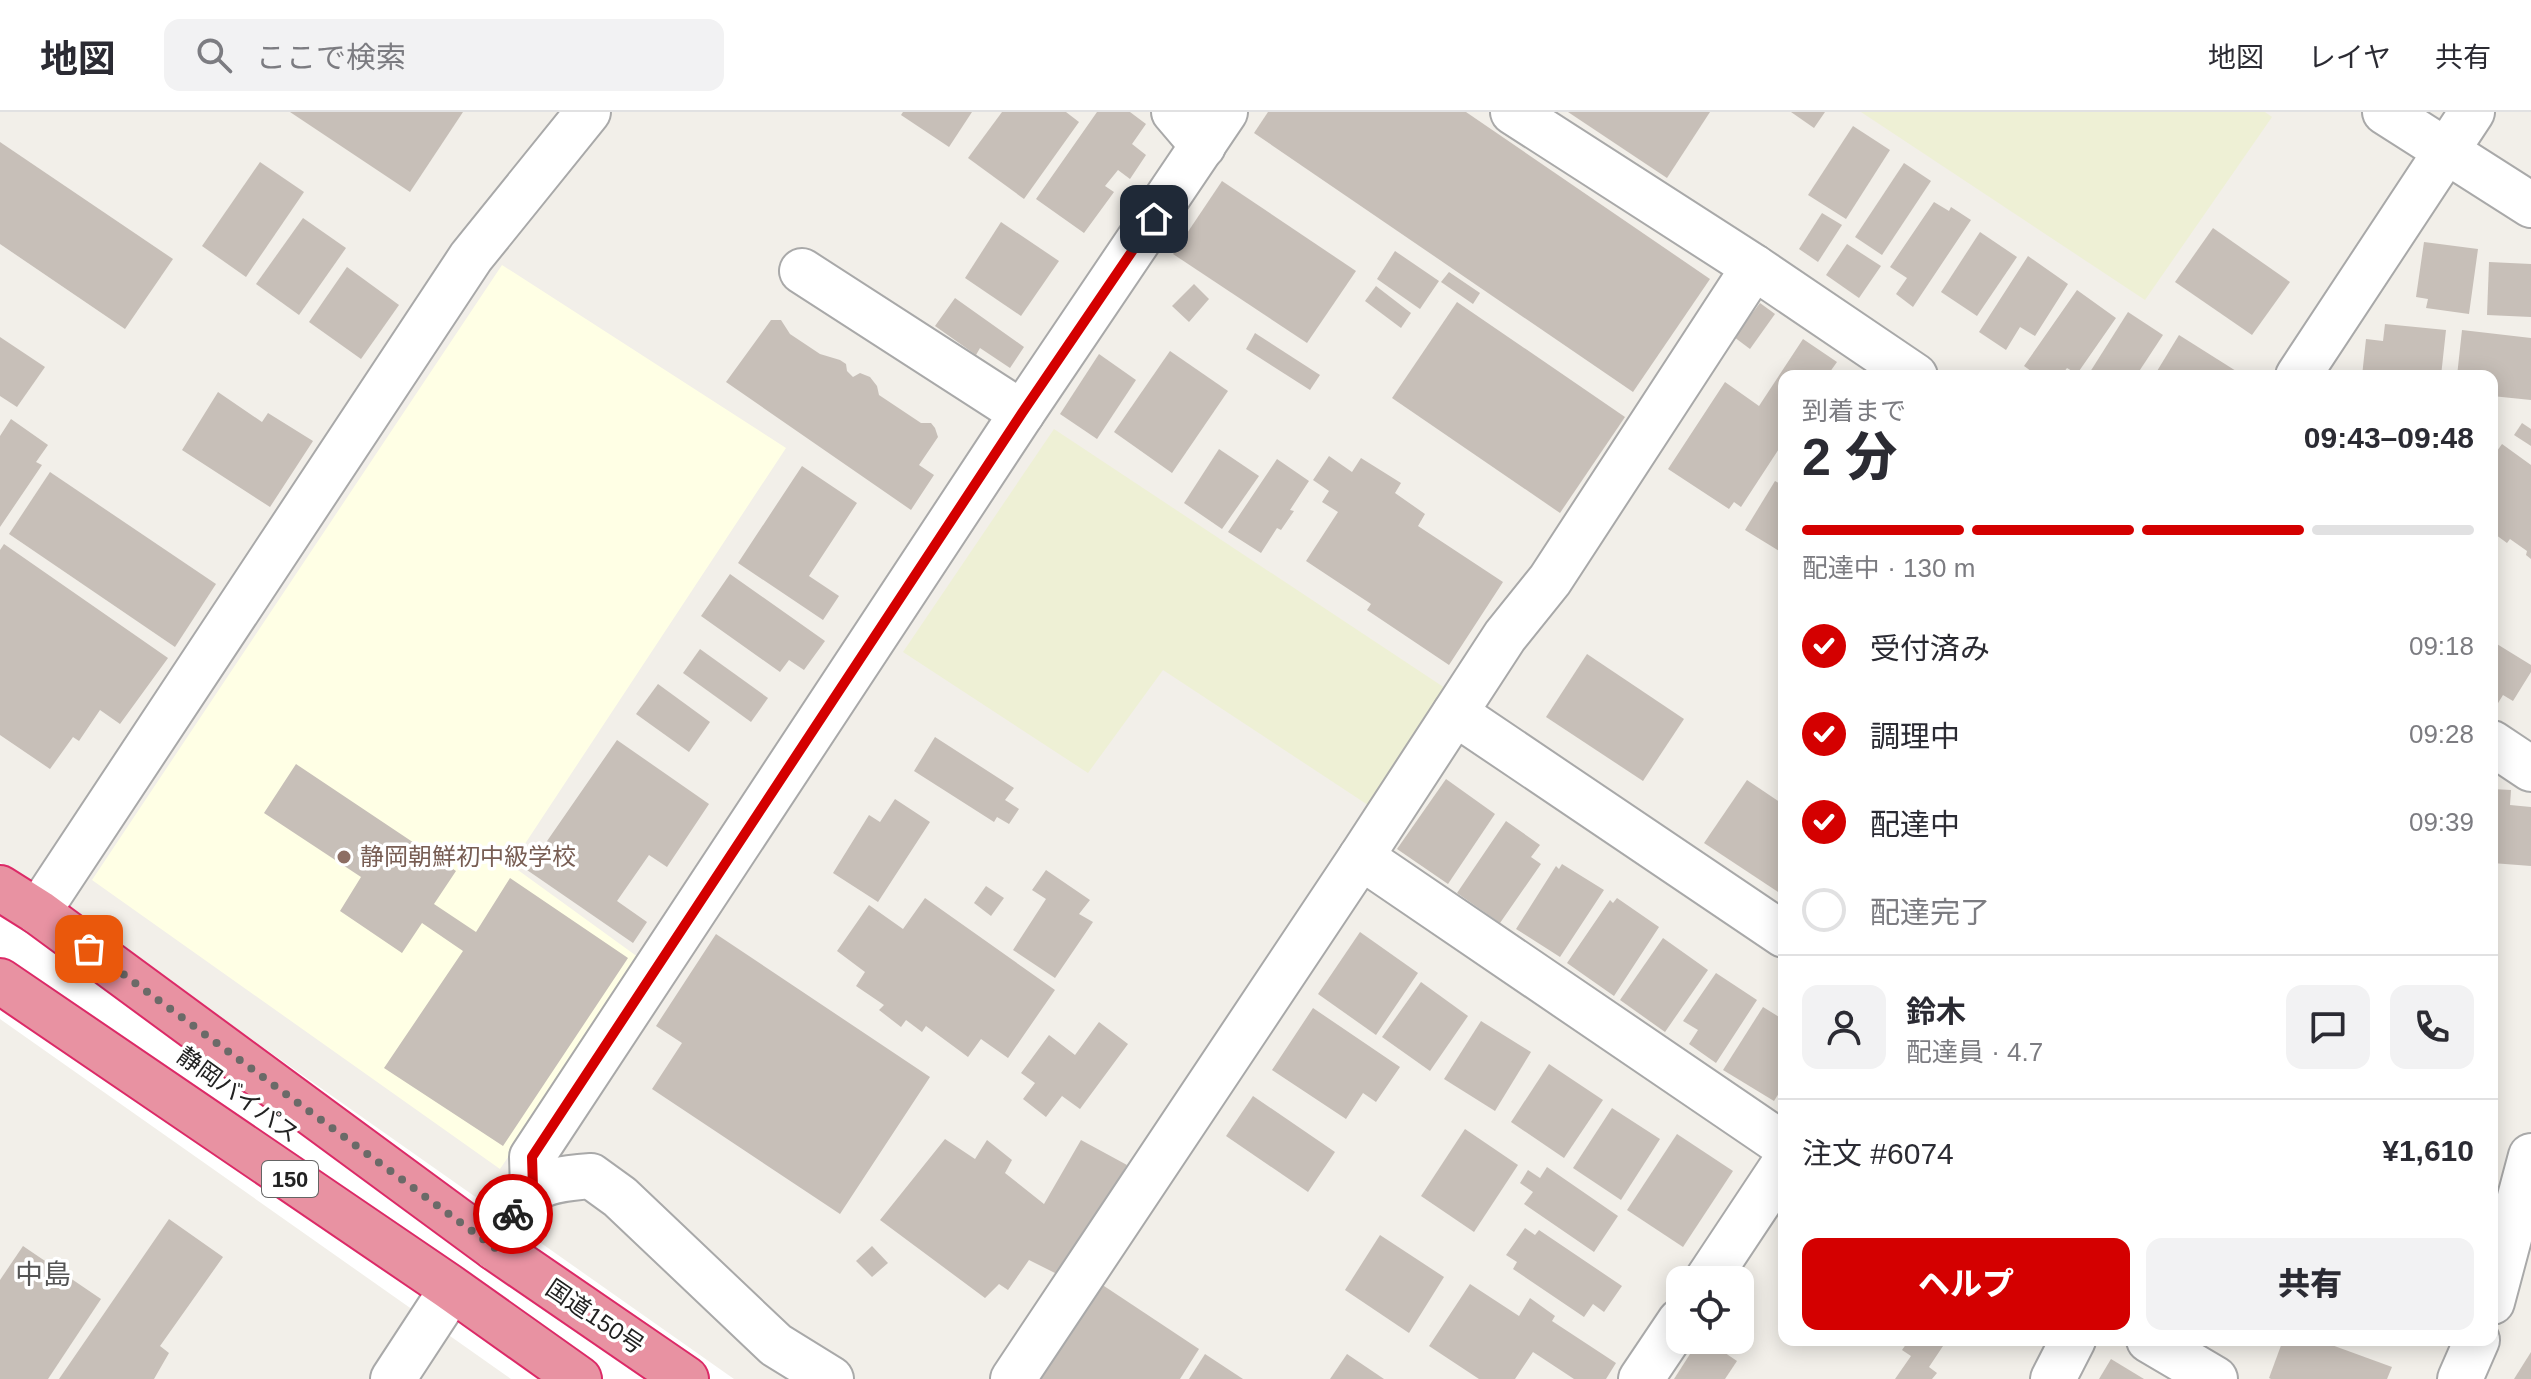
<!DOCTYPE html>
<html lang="ja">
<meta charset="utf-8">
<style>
:root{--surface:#fff;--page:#f2f2f3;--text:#2b2b33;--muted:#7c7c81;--line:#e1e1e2;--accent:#d40000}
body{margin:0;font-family:Arial,"Noto Sans JP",sans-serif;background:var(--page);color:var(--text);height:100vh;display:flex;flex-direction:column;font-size:30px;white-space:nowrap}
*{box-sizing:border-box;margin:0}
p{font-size:26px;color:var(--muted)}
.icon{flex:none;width:44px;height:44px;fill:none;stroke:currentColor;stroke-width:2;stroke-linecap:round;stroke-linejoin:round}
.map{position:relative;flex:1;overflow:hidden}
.side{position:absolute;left:1778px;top:258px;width:720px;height:976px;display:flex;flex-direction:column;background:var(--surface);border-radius:16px;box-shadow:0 4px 20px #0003}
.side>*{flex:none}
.fabs{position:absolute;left:1666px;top:1154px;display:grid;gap:16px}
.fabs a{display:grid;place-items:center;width:88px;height:88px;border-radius:16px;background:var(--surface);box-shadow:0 4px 20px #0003;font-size:40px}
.pin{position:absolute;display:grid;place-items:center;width:68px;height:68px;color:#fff;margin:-34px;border-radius:16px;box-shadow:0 4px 12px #0006}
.courier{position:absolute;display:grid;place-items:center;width:80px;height:80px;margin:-40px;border:6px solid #d40000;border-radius:50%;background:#fff;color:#222;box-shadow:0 2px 10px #0007}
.head em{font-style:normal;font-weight:800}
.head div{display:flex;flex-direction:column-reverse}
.head{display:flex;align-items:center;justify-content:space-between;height:136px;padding:0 24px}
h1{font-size:52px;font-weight:800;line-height:60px}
.bar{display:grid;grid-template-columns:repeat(4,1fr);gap:12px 8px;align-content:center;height:96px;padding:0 24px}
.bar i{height:10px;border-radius:6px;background:var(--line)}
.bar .current{background:var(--accent)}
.bar p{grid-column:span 4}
.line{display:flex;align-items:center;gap:20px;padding:0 24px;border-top:2px solid var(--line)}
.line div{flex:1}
.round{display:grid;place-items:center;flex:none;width:84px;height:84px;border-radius:16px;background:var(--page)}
ol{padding:0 24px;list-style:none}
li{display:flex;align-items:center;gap:24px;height:88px}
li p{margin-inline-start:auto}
li .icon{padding:8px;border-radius:50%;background:var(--accent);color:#fff;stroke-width:4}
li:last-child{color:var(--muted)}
li i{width:44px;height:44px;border:4px solid var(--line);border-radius:50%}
.cta{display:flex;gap:16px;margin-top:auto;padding:16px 24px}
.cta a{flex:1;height:92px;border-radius:16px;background:var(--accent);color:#fff;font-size:32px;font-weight:800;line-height:92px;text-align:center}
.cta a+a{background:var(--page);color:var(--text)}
header{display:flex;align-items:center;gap:48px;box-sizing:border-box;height:112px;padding:0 40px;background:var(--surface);border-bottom:2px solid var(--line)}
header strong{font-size:38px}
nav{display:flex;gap:44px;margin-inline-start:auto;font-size:28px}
.search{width:560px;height:72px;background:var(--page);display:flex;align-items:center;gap:20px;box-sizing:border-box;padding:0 28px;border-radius:16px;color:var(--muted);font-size:30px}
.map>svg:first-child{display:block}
.education{fill:#ffffe5}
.farmland{fill:#eef0d5}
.pier{fill:#fff}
.building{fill:#c7bfb8}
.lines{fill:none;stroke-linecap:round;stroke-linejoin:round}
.minor-casing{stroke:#a9a9a9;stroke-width:48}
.highway-casing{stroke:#dc2a67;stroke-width:48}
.minor{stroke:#fff;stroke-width:44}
.highway{stroke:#e892a2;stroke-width:44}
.done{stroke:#6b6a68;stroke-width:8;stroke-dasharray:0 14.4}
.route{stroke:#d40000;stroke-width:10}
.education-dot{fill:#8d6e63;stroke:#fff;stroke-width:3}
.labels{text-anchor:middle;stroke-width:7;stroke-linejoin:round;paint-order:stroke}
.shield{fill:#fff;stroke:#646464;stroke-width:2}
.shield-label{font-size:22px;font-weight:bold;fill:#222}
.education-label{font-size:24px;fill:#785e54;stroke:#fff;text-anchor:start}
.street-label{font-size:24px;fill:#222;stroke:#fff}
.quarter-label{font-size:28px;fill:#555;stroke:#fff}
</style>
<header>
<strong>地図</strong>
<div class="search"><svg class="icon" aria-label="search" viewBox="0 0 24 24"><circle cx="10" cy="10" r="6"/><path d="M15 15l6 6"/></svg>ここで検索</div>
<nav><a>地図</a><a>レイヤ</a><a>共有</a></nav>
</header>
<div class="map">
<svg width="2531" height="1267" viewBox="0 0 2531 1267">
<rect width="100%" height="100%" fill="#f2efe9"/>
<path class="education" d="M 502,153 L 786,336 L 511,753 L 642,848 L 500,1057 L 92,768 Z"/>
<g class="farmland">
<path d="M 1861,0 L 2265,0 L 2272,5 L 2145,188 Z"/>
<path d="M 1054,317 L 1454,582 L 1374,697 L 1163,558 L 1088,661 L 903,540 Z"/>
</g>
<path class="pier" d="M 0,750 L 734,1267 L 511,1267 L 0,907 Z"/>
<g class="building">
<path d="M 290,0 L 463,0 L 410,80 Z"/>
<path d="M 903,0 L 972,0 L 949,35 L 901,3 Z"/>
<path d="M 1002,0 L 1066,0 L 1079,10 L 1024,87 L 968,46 Z"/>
<path d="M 1097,0 L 1130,0 L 1146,12 L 1132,32 L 1146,43 L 1130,67 L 1118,58 L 1105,74 L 1114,80 L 1084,121 L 1036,87 Z"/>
<path d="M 1268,0 L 1466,0 L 1710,167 L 1633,280 L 1254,21 Z"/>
<path d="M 1568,0 L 1710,0 L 1667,66 Z"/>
<path d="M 1791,0 L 1825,0 L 1814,16 Z"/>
<path d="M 1853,14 L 1890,38 L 1846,107 L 1808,83 Z"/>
<path d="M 0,30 L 173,147 L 125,217 L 0,132 Z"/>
<path d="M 260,50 L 304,80 L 246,165 L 202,134 Z"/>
<path d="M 1904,51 L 1931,69 L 1882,143 L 1855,125 Z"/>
<path d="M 1222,69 L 1356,159 L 1307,231 L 1173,142 Z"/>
<path d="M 1934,90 L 1949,99 L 1951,95 L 1971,108 L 1913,195 L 1896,182 L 1907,166 L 1890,155 Z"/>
<path d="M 1822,101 L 1842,113 L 1818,150 L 1799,137 Z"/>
<path d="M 303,106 L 346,136 L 299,203 L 256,172 Z"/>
<path d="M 1001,110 L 1059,149 L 1021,204 L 965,166 Z"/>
<path d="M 2213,116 L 2290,170 L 2252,223 L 2175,170 Z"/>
<path d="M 1980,120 L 2017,145 L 1977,204 L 1941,180 Z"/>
<path d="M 2424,130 L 2478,137 L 2469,202 L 2426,196 L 2428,187 L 2416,185 Z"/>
<path d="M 1847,132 L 1881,154 L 1859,186 L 1826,163 Z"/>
<path d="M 1395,139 L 1439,169 L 1420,197 L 1377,167 Z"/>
<path d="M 2028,144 L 2068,172 L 2035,224 L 2020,215 L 2006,238 L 1979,220 Z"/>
<path d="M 2489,150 L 2531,152 L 2531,205 L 2487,203 Z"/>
<path d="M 347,155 L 399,193 L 361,247 L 309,210 Z"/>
<path d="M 1449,160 L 1480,181 L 1473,192 L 1441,170 Z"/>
<path d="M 1194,172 L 1209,187 L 1189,210 L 1172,194 Z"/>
<path d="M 1376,174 L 1411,201 L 1401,216 L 1365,189 Z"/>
<path d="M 2077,178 L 2116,206 L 2077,262 L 2067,256 L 2061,264 L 2038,264 L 2024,254 Z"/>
<path d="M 955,186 L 1024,235 L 1010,256 L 980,236 L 976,243 L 935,214 Z"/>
<path d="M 1457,190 L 1625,305 L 1560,401 L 1392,286 Z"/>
<path d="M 1760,191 L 1775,202 L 1750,237 L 1734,225 Z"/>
<path d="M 2128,200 L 2163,223 L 2136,264 L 2095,264 L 2090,260 Z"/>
<path d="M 771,208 L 781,208 L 790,222 L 820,242 L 840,248 L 846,252 L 847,259 L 853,265 L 860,261 L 870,265 L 877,274 L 879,283 L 921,311 L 931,311 L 935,316 L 938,325 L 919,353 L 934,363 L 911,398 L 726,270 Z"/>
<path d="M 2385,212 L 2446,218 L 2441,264 L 2362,264 L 2366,227 L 2383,229 Z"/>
<path d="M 2462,218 L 2531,226 L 2531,288 L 2492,284 L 2492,264 L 2457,264 Z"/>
<path d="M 1255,221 L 1320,263 L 1310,278 L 1246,237 Z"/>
<path d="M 2179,223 L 2244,264 L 2154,264 Z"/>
<path d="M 0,225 L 45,255 L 17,295 L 0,284 Z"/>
<path d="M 1803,227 L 1837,250 L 1827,264 L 1784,264 L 1784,329 L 1741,395 L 1734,390 L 1729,397 L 1668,357 L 1725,270 L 1759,294 Z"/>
<path d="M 1170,239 L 1228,279 L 1172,361 L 1114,320 Z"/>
<path d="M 1099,242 L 1136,268 L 1097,327 L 1060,302 Z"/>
<path d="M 218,280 L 262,310 L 268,301 L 313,329 L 270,395 L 182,338 Z"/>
<path d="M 11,307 L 48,333 L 36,350 L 42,353 L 0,415 L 0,324 Z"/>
<path d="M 2522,311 L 2531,317 L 2531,334 L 2514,323 Z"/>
<path d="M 2502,332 L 2531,353 L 2531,447 L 2526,443 L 2527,439 L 2510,427 L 2507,431 L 2492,420 L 2492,346 Z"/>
<path d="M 1219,337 L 1259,364 L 1222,417 L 1184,391 Z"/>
<path d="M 1329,344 L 1352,360 L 1361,346 L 1401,371 L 1395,381 L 1425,402 L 1418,414 L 1503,470 L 1449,553 L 1367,498 L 1371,492 L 1306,449 L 1338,400 L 1322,390 L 1329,379 L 1313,368 Z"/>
<path d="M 1277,347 L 1309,369 L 1290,398 L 1294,399 L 1281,418 L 1277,416 L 1261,441 L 1228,420 Z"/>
<path d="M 802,354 L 857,391 L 809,464 L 839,484 L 823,508 L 738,451 Z"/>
<path d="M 50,360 L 216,472 L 175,535 L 9,422 Z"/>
<path d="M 1775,369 L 1784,374 L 1784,442 L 1745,418 Z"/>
<path d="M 4,432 L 168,546 L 120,612 L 100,598 L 79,629 L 73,625 L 50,657 L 0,623 L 0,438 Z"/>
<path d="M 730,462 L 825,529 L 804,558 L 789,548 L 780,560 L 701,504 Z"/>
<path d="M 2492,529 L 2531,553 L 2531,560 L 2513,589 L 2503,583 L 2492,601 Z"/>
<path d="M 700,537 L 768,586 L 751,610 L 683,561 Z"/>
<path d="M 1587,542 L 1684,607 L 1643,669 L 1546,605 Z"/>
<path d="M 658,572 L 710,610 L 689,640 L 636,602 Z"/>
<path d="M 935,625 L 1014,676 L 1005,688 L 1019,697 L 1009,712 L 997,705 L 994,710 L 914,659 Z"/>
<path d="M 617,628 L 709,692 L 667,755 L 649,743 L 617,789 L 647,810 L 633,831 L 527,758 Z"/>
<path d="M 296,652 L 456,759 L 434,792 L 476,820 L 510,766 L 628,846 L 503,1034 L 384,956 L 463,839 L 422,811 L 402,841 L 340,799 L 361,765 L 264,701 Z"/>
<path d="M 1446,667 L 1495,702 L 1448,772 L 1397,737 Z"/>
<path d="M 1747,668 L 1784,693 L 1784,784 L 1704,731 Z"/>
<path d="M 2492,677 L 2511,678 L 2510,693 L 2531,695 L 2531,754 L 2492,751 Z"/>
<path d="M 895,687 L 930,710 L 878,790 L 833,761 L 869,703 L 880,710 Z"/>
<path d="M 1506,709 L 1540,733 L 1531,745 L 1541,752 L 1500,811 L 1457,781 Z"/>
<path d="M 1562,752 L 1604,778 L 1560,845 L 1516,817 L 1556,754 L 1559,757 Z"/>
<path d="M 1046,758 L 1090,788 L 1079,802 L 1093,810 L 1055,866 L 1013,838 L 1046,787 L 1032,778 Z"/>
<path d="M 986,774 L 1004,786 L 991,804 L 974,791 Z"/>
<path d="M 925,786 L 1055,878 L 1008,946 L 981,927 L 968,945 L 926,914 L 922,920 L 906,908 L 901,915 L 879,898 L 884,893 L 856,874 L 865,860 L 837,839 L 869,793 L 903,817 Z"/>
<path d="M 1617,786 L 1659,815 L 1614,884 L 1567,851 L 1610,788 L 1613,791 Z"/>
<path d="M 1360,820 L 1418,861 L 1376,923 L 1318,882 Z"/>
<path d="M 716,822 L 930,965 L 840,1102 L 652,977 L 682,931 L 656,914 Z"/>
<path d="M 1663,826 L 1708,858 L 1665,920 L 1620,888 Z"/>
<path d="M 1716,861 L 1757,888 L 1716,951 L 1689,932 L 1698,918 L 1683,909 Z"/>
<path d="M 1421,870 L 1468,904 L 1430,959 L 1382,925 Z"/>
<path d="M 1763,895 L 1784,908 L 1784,973 L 1774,989 L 1723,958 Z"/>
<path d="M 1313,896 L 1400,955 L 1376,990 L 1363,981 L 1346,1007 L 1272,958 Z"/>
<path d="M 1481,909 L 1531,940 L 1495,999 L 1444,967 Z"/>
<path d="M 1099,910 L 1128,932 L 1080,997 L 1062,984 L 1046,1005 L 1023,987 L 1035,971 L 1021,961 L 1049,923 L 1075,943 Z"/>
<path d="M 1549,952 L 1603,988 L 1564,1046 L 1511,1010 Z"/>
<path d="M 1253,984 L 1335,1040 L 1308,1080 L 1226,1024 Z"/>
<path d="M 1612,996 L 1660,1027 L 1621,1088 L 1573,1056 Z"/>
<path d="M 1465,1017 L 1518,1053 L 1474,1120 L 1421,1084 Z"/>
<path d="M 1677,1022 L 1733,1059 L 1683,1135 L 1627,1098 Z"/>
<path d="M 945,1027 L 975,1047 L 987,1028 L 1012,1048 L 1005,1061 L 1044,1092 L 1081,1028 L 1127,1053 L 1061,1164 L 1029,1148 L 1008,1178 L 999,1172 L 985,1186 L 880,1108 Z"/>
<path d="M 1547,1055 L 1618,1104 L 1594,1140 L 1524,1092 L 1533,1080 L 1520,1071 L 1528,1058 L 1540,1066 Z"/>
<path d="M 169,1107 L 223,1145 L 160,1234 L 169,1241 L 154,1267 L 59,1267 Z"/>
<path d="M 1525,1116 L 1535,1123 L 1539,1118 L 1622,1174 L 1604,1200 L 1593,1192 L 1584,1205 L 1513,1157 L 1517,1150 L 1506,1143 Z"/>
<path d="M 1380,1123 L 1444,1165 L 1409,1221 L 1345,1178 Z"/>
<path d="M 23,1134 L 101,1187 L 48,1267 L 0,1267 L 0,1168 Z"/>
<path d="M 872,1134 L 888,1151 L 872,1165 L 856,1149 Z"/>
<path d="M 1101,1172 L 1199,1237 L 1180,1267 L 1038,1267 Z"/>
<path d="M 1470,1172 L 1519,1204 L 1530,1186 L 1555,1204 L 1552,1209 L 1616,1251 L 1606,1267 L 1574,1267 L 1533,1240 L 1515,1267 L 1479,1267 L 1429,1234 Z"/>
<path d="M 1699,1228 L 1706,1228 L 1737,1249 L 1725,1267 L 1674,1267 Z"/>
<path d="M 1909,1228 L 1947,1228 L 1929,1255 L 1937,1261 L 1932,1267 L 1895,1267 L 1911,1244 L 1902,1238 Z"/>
<path d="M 2283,1228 L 2318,1228 L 2392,1255 L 2387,1267 L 2271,1267 L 2269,1266 Z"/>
<path d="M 2531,1240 L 2531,1267 L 2514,1267 Z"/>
<path d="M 1205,1242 L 1243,1267 L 1189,1267 Z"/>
<path d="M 1347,1242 L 1384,1267 L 1330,1267 Z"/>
<path d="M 2111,1247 L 2144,1267 L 2099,1267 Z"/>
</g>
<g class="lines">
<g class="minor-casing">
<g id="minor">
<path d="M 1174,0 L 1203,34"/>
<path d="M 1513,0 L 1754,155 L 1915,264"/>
<path d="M 2385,0 L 2531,93"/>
<path d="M 802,159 L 1022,301"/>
<path d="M 2298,264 L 2472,0"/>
<path d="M 1455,601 L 1784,823"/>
<path d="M 2492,631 L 2531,657"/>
<path d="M 1361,745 L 1784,1033"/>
<path d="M 38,800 L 471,145 L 588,0"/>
<path d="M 533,1076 L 532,1045 L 1022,301 L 1225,0"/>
<path d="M 495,1136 C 524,1080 525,1069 591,1064 L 620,1085 L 776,1233 L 831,1267"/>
<path d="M 1707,1168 L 1784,1052"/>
<path d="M 2492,1190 L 2531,1044"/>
<path d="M 2149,1228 L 2215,1267"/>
<path d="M 393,1267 L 444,1189"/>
<path d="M 1013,1267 L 1361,745 L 1505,524 L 1550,468 L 1754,155"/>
<path d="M 1641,1267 L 1680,1209"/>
<path d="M 2053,1267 L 2073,1228"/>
<path d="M 2460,1267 L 2477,1228"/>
</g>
</g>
<g class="highway-casing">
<g id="highway">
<path d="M 0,776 L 38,800 L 495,1136 L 686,1267"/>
<path d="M 0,869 L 448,1174 L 579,1267"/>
</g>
</g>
<use href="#minor" class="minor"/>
<use href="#highway" class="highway"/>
</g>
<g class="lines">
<path class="done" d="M 89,837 L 495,1136 L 513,1102"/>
<path class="route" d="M 513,1102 L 533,1076 L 532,1045 L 1022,301 L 1154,107"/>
</g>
<circle class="education-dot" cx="344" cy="745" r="8"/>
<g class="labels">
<rect class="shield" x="262" y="1049" width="56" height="36" rx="6"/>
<g class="shield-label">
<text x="290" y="1075">150</text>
</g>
<g class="education-label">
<text x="360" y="753">静岡朝鮮初中級学校</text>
</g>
<g class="street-label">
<text transform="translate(238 983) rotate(36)" y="8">静岡バイパス</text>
<text transform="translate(595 1205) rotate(34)" y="8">国道150号</text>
</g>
<g class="quarter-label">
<text x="43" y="1172">中島</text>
</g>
</g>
</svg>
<div class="fabs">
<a><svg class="icon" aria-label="locate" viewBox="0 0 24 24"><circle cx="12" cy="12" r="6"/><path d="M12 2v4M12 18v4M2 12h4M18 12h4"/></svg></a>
</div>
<div class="pin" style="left:89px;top:837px;background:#ea580c"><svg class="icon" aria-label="bag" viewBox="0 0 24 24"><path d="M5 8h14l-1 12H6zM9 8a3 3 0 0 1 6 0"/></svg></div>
<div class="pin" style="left:1154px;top:107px;background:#1f2937"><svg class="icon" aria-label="home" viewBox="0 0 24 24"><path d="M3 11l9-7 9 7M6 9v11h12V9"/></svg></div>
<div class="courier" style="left:513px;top:1102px"><svg class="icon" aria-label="bike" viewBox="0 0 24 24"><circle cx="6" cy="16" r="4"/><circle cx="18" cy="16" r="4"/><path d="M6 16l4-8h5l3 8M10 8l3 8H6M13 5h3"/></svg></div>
<section class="side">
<div class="head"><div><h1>2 分</h1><p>到着まで</p></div><em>09:43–09:48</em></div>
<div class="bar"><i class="current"></i><i class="current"></i><i class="current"></i><i></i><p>配達中 · 130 m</p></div>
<ol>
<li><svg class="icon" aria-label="check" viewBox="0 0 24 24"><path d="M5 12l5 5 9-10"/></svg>受付済み<p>09:18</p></li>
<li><svg class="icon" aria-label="check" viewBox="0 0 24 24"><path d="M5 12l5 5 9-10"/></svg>調理中<p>09:28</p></li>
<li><svg class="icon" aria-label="check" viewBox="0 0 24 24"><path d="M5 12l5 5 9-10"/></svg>配達中<p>09:39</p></li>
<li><i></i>配達完了</li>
</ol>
<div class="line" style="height:144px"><a class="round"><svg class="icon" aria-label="person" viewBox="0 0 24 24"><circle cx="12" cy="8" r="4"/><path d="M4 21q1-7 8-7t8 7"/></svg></a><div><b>鈴木</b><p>配達員 · 4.7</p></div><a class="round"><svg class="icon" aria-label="chat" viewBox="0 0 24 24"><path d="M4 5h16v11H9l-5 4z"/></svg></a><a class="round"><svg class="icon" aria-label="phone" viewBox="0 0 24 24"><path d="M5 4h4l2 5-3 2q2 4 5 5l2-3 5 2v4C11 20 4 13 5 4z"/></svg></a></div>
<div class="line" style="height:104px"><div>注文 #6074</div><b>¥1,610</b></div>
<div class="cta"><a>ヘルプ</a><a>共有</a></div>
</section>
</div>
